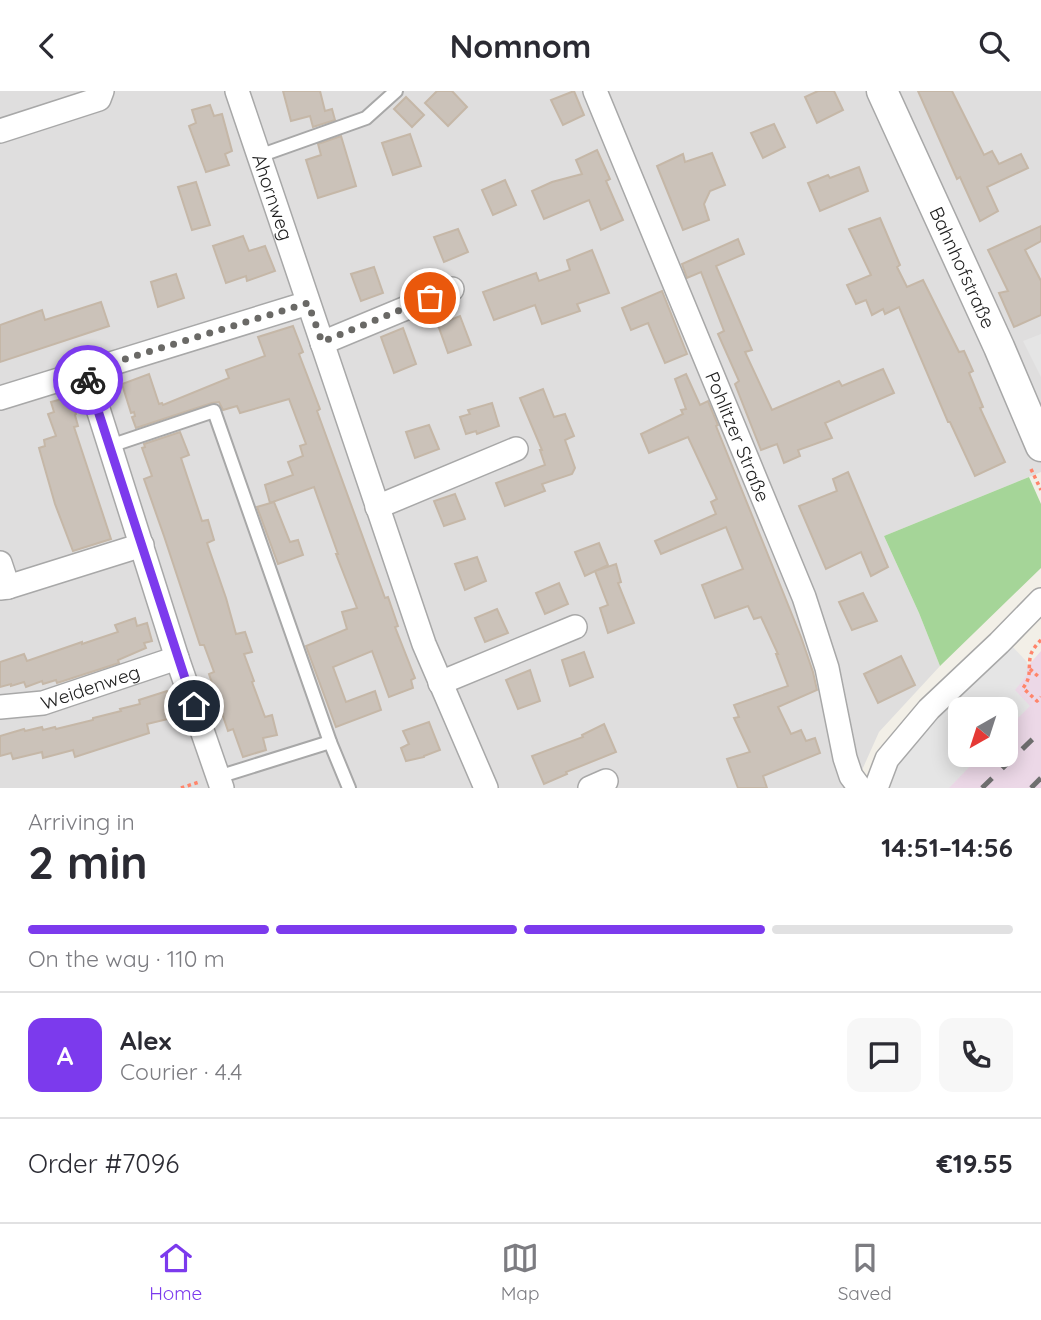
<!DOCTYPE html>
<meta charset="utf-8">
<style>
:root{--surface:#fff;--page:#f7f7f7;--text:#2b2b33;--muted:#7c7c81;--line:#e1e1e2;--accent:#7c3aed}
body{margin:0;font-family:Quicksand,sans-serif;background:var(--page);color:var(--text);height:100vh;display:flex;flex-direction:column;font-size:26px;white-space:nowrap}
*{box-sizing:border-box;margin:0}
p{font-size:23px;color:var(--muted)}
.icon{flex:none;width:38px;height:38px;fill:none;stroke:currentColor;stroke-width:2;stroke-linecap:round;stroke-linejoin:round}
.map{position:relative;height:697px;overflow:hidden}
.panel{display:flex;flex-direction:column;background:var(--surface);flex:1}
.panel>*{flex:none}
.needle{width:46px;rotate:219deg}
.controls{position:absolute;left:948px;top:606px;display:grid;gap:14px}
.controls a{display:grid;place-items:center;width:70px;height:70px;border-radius:14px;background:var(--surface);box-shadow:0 4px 18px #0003;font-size:35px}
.pin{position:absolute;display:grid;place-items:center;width:60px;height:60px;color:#fff;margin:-30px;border:4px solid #fff;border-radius:50%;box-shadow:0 2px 7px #0007}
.courier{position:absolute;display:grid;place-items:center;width:70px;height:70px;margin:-35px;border:5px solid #7c3aed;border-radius:50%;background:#fff;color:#222;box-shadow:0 2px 9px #0007}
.overview em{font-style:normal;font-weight:800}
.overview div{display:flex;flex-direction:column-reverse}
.overview{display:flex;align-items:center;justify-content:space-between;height:119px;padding:0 28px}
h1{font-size:46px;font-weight:800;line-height:52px}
.bar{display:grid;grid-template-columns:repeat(4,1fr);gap:10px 7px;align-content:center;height:84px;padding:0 28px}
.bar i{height:9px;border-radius:5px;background:var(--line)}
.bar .selected{background:var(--accent)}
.bar p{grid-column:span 4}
.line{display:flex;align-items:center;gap:18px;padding:0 28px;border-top:2px solid var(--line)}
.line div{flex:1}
.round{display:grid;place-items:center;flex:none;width:74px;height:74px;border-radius:14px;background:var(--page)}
header{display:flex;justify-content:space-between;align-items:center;height:91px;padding:0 28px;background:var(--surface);font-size:32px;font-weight:800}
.dock{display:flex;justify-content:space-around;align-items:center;height:98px;border-top:2px solid var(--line);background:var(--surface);font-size:19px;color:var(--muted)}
.dock a{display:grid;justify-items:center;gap:4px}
.dock .selected{color:var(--accent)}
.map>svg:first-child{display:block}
.residential{fill:#dfdede}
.industrial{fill:#ecd8e7}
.forest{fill:#a5d598}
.parking{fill:#e5e5e5}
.building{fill:#cbc2b9;stroke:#c5b7a7;stroke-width:2}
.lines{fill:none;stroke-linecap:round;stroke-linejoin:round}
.service-casing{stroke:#a8a8a8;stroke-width:16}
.minor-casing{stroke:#a8a8a8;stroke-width:26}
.tertiary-casing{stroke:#a8a8a8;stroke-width:33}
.path{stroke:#ff856b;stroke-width:3.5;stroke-dasharray:3.5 3.5;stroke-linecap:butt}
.service{stroke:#fff;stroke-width:12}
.minor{stroke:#fff;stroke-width:23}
.tertiary{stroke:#fff;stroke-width:30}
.rail{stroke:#6f6f6f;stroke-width:5;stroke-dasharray:14 14;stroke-linecap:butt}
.done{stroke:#6a6966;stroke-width:7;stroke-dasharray:0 12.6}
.route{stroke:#7c3aed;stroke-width:9}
.labels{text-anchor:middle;stroke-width:7;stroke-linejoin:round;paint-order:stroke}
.street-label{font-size:19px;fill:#212121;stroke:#fff}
</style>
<header><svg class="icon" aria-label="back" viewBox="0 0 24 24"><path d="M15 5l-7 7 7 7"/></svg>Nomnom<svg class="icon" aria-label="search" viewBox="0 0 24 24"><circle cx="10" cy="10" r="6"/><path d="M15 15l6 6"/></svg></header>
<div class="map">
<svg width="1041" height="697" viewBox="0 0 1041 697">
<rect width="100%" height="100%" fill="#f2efe7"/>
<path class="residential" d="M 0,0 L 1041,0 L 1041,381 L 884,445 L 919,522 L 940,575 L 879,641 L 854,697 L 0,697 Z"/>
<path class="industrial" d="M 1041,560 L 1041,697 L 921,697 L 961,663 L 1006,663 L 1006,618 L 990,618 Z"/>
<path class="forest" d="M 1029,386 L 1041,413 L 1041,477 L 940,575 L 919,522 L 884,445 Z"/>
<g class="parking">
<path d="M 1041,243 L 1041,286 L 1023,250 Z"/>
<path d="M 1012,555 L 1027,571 L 1027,584 L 1015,599 L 1030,615 L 1006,639 L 1006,618 L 961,618 L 961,663 L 982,663 L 949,697 L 890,697 L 895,676 L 930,630 Z"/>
</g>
<g class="building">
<path d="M 283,0 L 320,0 L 325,20 L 332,18 L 335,29 L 313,36 L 310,25 L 291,30 Z"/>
<path d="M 437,0 L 452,0 L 467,16 L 448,35 L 425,12 Z"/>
<path d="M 574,0 L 584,24 L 563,34 L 551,9 Z"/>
<path d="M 818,0 L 834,0 L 843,19 L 817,32 L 805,6 Z"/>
<path d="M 918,0 L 952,0 L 984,64 L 992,60 L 999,73 L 1021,63 L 1028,77 L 987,96 L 998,120 L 980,130 L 960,86 L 957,88 Z"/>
<path d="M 406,6 L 424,24 L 412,36 L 394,18 Z"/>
<path d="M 210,14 L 214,25 L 222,23 L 232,60 L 225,63 L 229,74 L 206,81 L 189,35 L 196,32 L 192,19 Z"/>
<path d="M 774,33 L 785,56 L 763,67 L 751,42 Z"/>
<path d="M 410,43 L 421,75 L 393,84 L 382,52 Z"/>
<path d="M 341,45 L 356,95 L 318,107 L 306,69 L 321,64 L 318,53 Z"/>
<path d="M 597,59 L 610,88 L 606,90 L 623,129 L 601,139 L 589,109 L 544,128 L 532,100 L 552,91 L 582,83 L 576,69 Z"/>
<path d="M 712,62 L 725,94 L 710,100 L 704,113 L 709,129 L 683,139 L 657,75 L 683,63 L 685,71 Z"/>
<path d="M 859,76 L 868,100 L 820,120 L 808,92 L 828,84 L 830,87 Z"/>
<path d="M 505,89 L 516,114 L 493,124 L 482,99 Z"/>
<path d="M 196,91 L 210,134 L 192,139 L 178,96 Z"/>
<path d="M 880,127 L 900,174 L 897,176 L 907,196 L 923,189 L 959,261 L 964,260 L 973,280 L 969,282 L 983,316 L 980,317 L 1005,371 L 975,385 L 950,331 L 948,331 L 899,216 L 885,223 L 883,218 L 872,224 L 866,209 L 856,213 L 847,194 L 871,184 L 849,138 Z"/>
<path d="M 1041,135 L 1041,150 L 1025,159 L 1041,190 L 1041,224 L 1014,236 L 999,202 L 1008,200 L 988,159 Z"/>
<path d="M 458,138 L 468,161 L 444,171 L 434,146 Z"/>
<path d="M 243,145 L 249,160 L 265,155 L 275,180 L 247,190 L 246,185 L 226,192 L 213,155 Z"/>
<path d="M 738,148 L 744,163 L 716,175 L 752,259 L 745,261 L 772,319 L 839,290 L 842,295 L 883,278 L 894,302 L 825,332 L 832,347 L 798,359 L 800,365 L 784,372 L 777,353 L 761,359 L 735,293 L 739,290 L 718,243 L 724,240 L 701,181 L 687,187 L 682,173 Z"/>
<path d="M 592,159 L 609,202 L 577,213 L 580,220 L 542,233 L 535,214 L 494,229 L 483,201 L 536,182 L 539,190 L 570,179 L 567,169 Z"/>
<path d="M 374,176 L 383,202 L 361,210 L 351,183 Z"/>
<path d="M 176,183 L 184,207 L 158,216 L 151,191 Z"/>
<path d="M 662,200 L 687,263 L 665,272 L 648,232 L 631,239 L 622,217 Z"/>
<path d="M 101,211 L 109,235 L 0,271 L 0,234 L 42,219 L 45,229 Z"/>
<path d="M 460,225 L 471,254 L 448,262 L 438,234 Z"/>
<path d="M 293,235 L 303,261 L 299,263 L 320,318 L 317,320 L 385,507 L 388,506 L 398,535 L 395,536 L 415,587 L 411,589 L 413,597 L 389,606 L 372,560 L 333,576 L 346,611 L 375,600 L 381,619 L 336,636 L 306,555 L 347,538 L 342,521 L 357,517 L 336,463 L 338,463 L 314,396 L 270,412 L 265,394 L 293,384 L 288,371 L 303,365 L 300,355 L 306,353 L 289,308 L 240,322 L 237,315 L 223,319 L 219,311 L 212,312 L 136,337 L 132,326 L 135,325 L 134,321 L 131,322 L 122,293 L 149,283 L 159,313 L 162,312 L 163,314 L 229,287 L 226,279 L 265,265 L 258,246 Z"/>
<path d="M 403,237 L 416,273 L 394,282 L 381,246 Z"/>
<path d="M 686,283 L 700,314 L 708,310 L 718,334 L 716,335 L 801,546 L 813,581 L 817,599 L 778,616 L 791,643 L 801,639 L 806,650 L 815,647 L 820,662 L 763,685 L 767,697 L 738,697 L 727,668 L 750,661 L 734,627 L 739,626 L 734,614 L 788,595 L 776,563 L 778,563 L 761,526 L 754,528 L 748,515 L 715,527 L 702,494 L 743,478 L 726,436 L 661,463 L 655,450 L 716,423 L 711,411 L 717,408 L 688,346 L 649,362 L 641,343 L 683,323 L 681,319 L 686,318 L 675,288 Z"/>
<path d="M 543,298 L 554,326 L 565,323 L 574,345 L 565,349 L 575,377 L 572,383 L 542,393 L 545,400 L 505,415 L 496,392 L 545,374 L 540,359 L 542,359 L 520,307 Z"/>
<path d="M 70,306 L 76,323 L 75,324 L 78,335 L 74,336 L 111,448 L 73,460 L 55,413 L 39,357 L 45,355 L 44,349 L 56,345 L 48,323 L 54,321 L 51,311 Z"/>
<path d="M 492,312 L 499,335 L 477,343 L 476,340 L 466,343 L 460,326 L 470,323 L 468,319 Z"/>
<path d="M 429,334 L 439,358 L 415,367 L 406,341 Z"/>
<path d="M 180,341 L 189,364 L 181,367 L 202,430 L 208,429 L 214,449 L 207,452 L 226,507 L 236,543 L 245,541 L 252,561 L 244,563 L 254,590 L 252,591 L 265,626 L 272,624 L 277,644 L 263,647 L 266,659 L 243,666 L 233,638 L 228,640 L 209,583 L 214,581 L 204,554 L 200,554 L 164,445 L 144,388 L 152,385 L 142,357 L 145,356 L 144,353 Z"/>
<path d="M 848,381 L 888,476 L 871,485 L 861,461 L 826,478 L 799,415 L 837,400 L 833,388 Z"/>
<path d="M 455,403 L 465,428 L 444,435 L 434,410 Z"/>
<path d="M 274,411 L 290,451 L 298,449 L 303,464 L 278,473 L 257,416 Z"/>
<path d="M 599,452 L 608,474 L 585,485 L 575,461 Z"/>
<path d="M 477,466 L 486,490 L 465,499 L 455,473 Z"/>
<path d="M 616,473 L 621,491 L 618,492 L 634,532 L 608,542 L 600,517 L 608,514 L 595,480 Z"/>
<path d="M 559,492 L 568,513 L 545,523 L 536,502 Z"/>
<path d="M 863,502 L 877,530 L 852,539 L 839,511 Z"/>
<path d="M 497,518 L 508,542 L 485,551 L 475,527 Z"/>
<path d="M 135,527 L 137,535 L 147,532 L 152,550 L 144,552 L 146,557 L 118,569 L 119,572 L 57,592 L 56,589 L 43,593 L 42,590 L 26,596 L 24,591 L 11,595 L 11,593 L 0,596 L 0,571 L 24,563 L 27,570 L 82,551 L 82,553 L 118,541 L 115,534 Z"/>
<path d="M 584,561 L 593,586 L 570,595 L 562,569 Z"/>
<path d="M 901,565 L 915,594 L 878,612 L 864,583 Z"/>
<path d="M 530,579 L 540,610 L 518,618 L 506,589 Z"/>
<path d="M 167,600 L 176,626 L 147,633 L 149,642 L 75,666 L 73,659 L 43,667 L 42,661 L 13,668 L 11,662 L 0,665 L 0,645 L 24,638 L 25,640 L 42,636 L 43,639 L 55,636 L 56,638 L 93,629 L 93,627 L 121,620 L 120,618 L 140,613 L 139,609 Z"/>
<path d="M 429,631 L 440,659 L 424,665 L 424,666 L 406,670 L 401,657 L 409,653 L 403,640 Z"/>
<path d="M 604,633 L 616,661 L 566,681 L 567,683 L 544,693 L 532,665 L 583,646 L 582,644 Z"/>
</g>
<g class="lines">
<g class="service-casing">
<g id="service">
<path d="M 259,65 L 366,27 L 396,0"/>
<path d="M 110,355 L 214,320 L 330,651 L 349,697"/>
<path d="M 218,686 L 330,651"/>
</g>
</g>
<g class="minor-casing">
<g id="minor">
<path id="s1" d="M 237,0 L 424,553 L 486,697"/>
<path id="s2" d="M 595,0 L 804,506 L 827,577 L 845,667 L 851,685 L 860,697"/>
<path d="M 0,40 L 99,8 L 102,0"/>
<path d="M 322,252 L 452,198"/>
<path d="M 86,280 L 177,567 L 222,697"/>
<path d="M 0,307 L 308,212"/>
<path d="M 377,416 L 516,358"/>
<path d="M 0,472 L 8,496"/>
<path d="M 0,497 L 8,496 L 142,454"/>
<path d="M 440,592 L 575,536"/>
<path id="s3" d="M 0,616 L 43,612 L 177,567"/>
<path d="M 590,697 L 606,690"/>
<path d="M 876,697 L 887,668 L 929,618 L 999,552 L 1041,509"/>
</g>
</g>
<g class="tertiary-casing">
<g id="tertiary">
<path id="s4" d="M 882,0 L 999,256 L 1041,355"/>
</g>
</g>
<g class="path">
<path d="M 1031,378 L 1041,399"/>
<path d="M 1041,549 C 1037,553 1033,558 1031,563 C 1027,577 1033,584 1023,597 L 1037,610 L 1041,606"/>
<path d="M 1030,578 L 1040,587"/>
<path d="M 181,697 L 199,691"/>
</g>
<use href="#service" class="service"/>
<use href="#minor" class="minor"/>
<use href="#tertiary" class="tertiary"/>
<g class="rail">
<path d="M 982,697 L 1041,640"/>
<path d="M 1031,697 L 1041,687"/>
</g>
</g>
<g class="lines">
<path class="done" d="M 88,289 L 86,280 L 308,212 L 322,251 L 430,207"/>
<path class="route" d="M 88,289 L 194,615"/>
</g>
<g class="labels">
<g class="street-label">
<text dy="7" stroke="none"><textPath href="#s1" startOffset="112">Ahornweg</textPath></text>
<text dy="7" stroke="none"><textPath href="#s4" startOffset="194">Bahnhofstraße</textPath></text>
<text dy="7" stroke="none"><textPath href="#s2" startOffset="374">Pohlitzer Straße</textPath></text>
<text dy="7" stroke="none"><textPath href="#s3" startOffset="93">Weidenweg</textPath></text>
</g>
</g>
</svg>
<div class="controls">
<a><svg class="needle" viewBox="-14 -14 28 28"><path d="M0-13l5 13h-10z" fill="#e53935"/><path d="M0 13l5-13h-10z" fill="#7c7c81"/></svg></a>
</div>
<div class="pin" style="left:430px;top:207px;background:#ea580c"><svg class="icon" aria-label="bag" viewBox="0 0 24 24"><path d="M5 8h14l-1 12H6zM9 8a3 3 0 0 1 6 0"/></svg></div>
<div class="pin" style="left:194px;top:615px;background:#1f2937"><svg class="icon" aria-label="home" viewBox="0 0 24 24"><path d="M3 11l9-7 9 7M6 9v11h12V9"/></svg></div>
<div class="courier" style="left:88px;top:289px"><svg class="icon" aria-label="bike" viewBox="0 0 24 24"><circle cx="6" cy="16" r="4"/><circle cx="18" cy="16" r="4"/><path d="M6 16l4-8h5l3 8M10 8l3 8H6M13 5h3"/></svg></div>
</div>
<section class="panel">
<div class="overview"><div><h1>2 min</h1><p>Arriving in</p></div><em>14:51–14:56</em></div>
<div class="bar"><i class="selected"></i><i class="selected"></i><i class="selected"></i><i></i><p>On the way · 110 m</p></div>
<div class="line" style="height:126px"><b class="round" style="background:var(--accent);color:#fff">A</b><div><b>Alex</b><p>Courier · 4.4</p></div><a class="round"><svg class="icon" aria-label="chat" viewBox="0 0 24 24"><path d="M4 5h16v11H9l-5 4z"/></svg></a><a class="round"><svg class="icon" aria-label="phone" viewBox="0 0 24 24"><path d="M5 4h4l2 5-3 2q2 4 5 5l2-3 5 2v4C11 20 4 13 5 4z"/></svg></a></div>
<div class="line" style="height:91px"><div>Order #7096</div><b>€19.55</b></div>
</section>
<nav class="dock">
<a class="selected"><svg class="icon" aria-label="home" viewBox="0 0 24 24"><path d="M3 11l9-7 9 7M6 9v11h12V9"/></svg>Home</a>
<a><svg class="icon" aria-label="map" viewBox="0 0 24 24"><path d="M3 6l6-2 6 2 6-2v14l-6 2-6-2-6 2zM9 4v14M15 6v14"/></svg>Map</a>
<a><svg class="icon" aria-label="saved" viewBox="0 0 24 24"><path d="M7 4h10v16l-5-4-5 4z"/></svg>Saved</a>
</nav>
